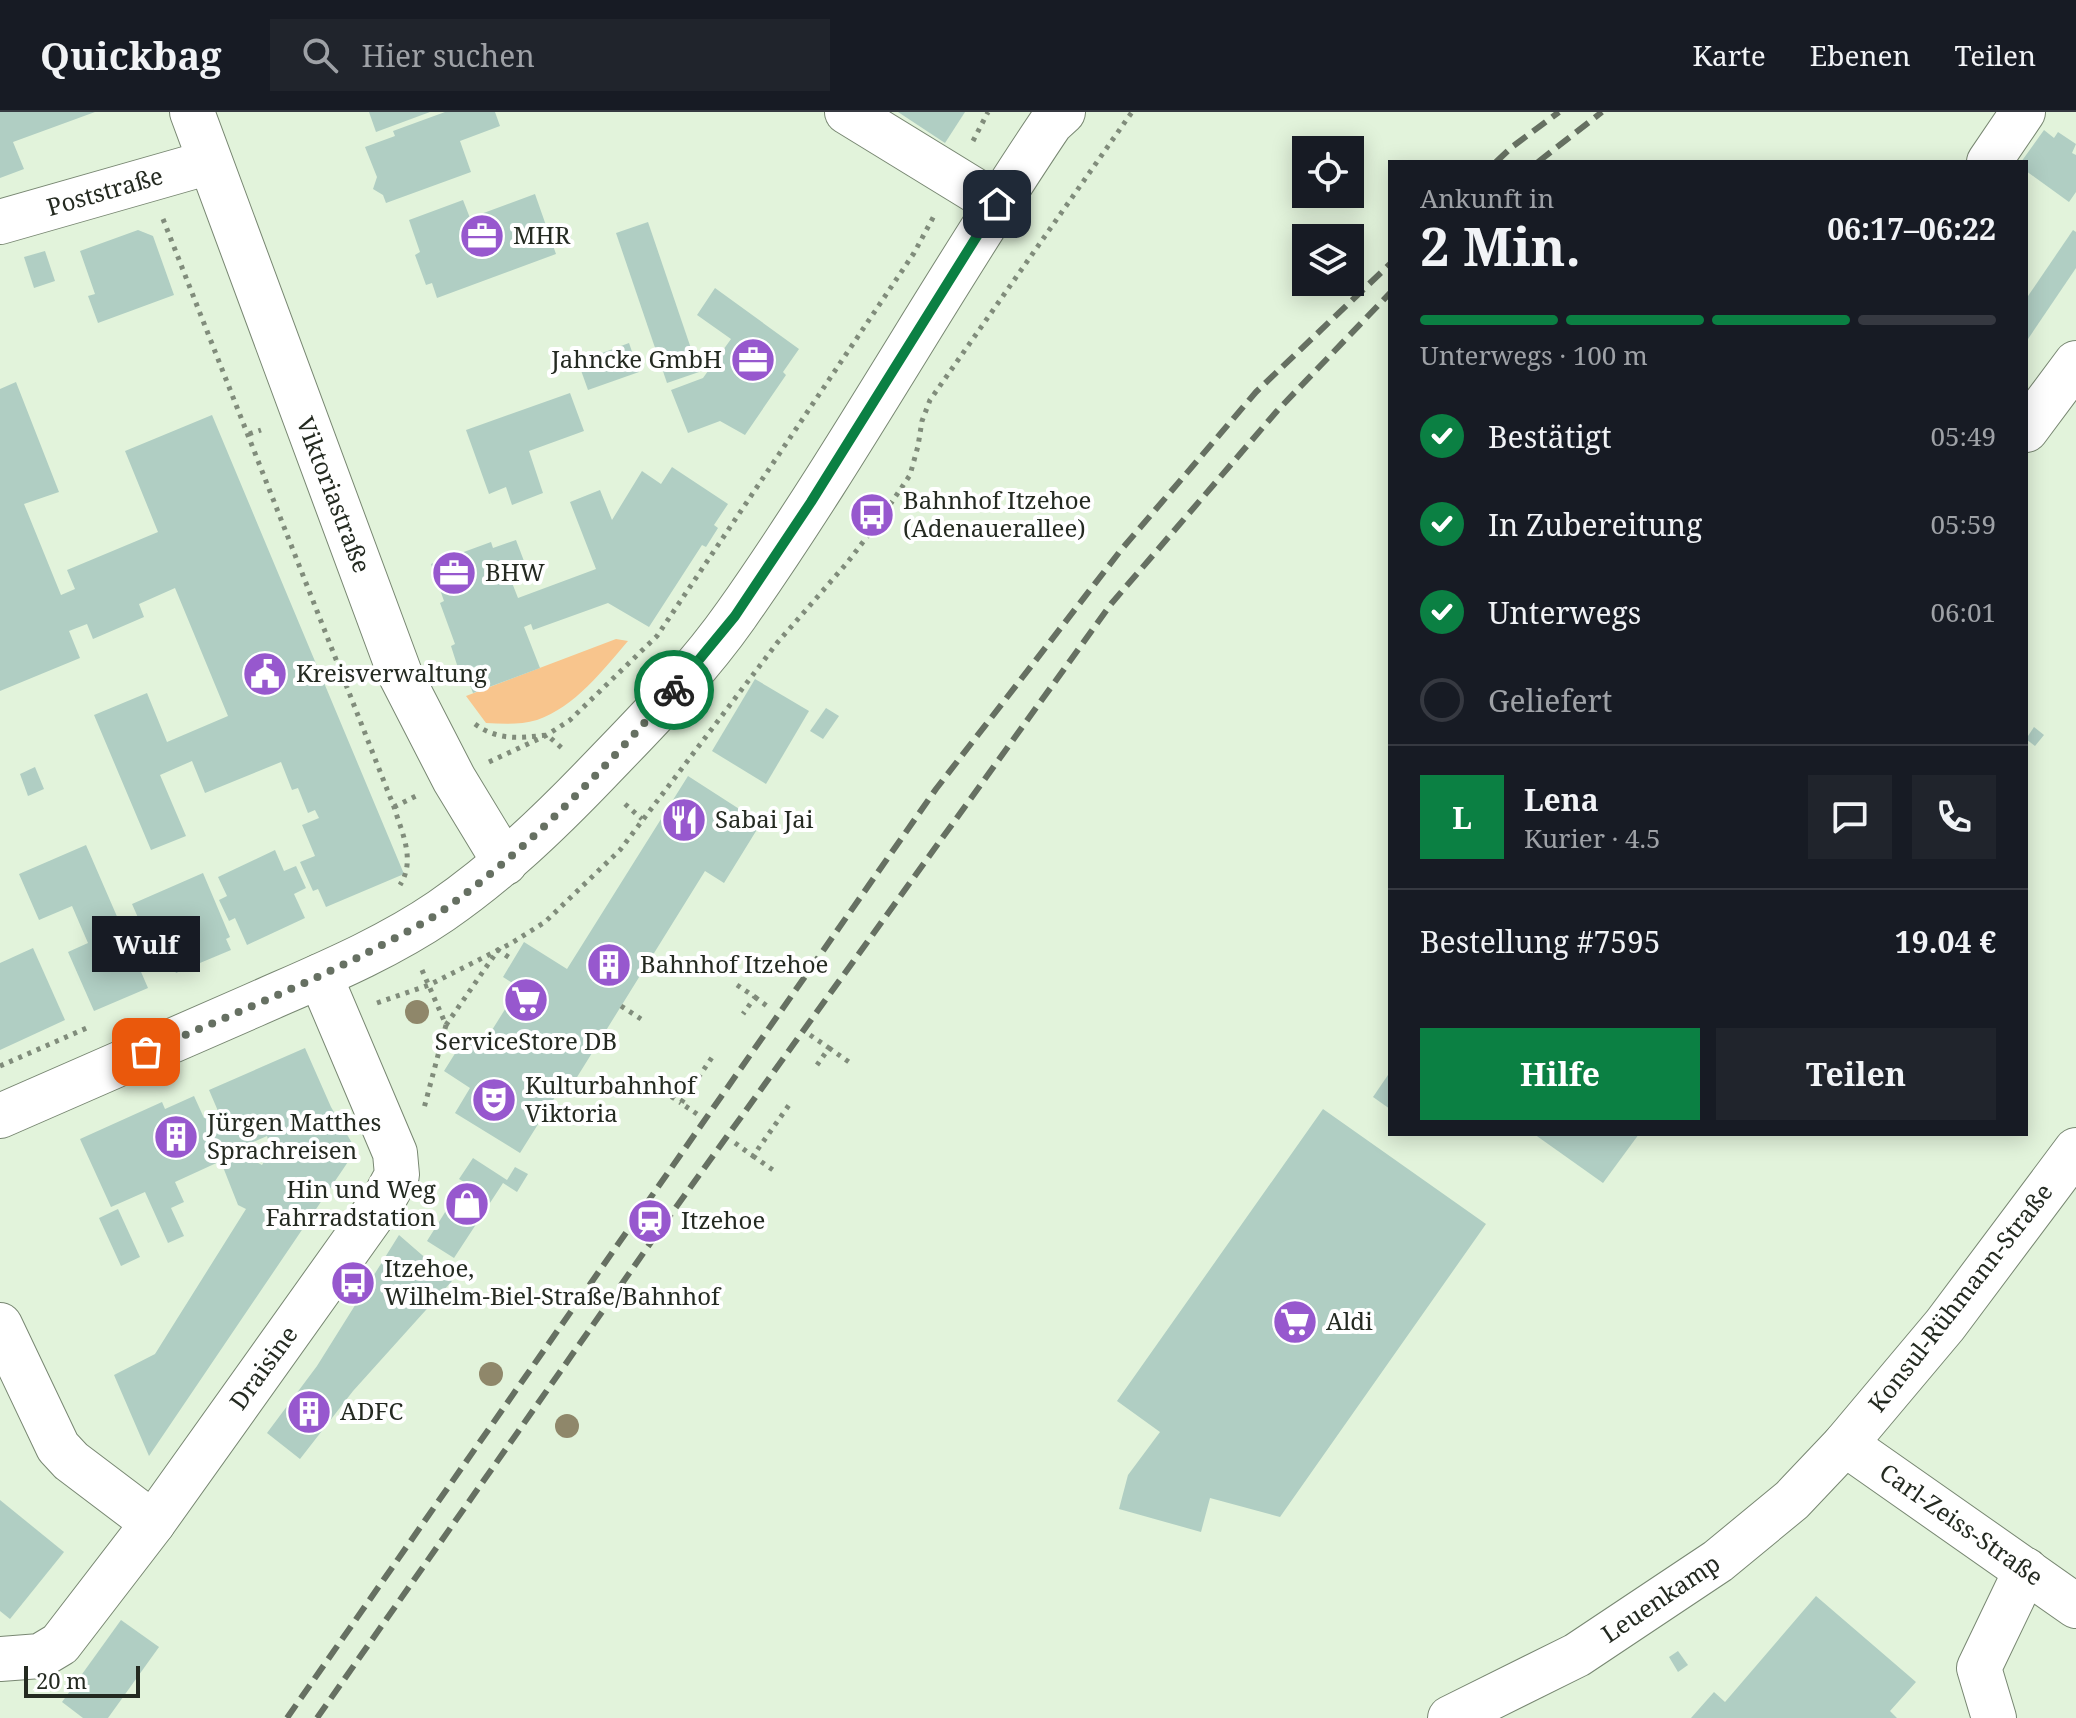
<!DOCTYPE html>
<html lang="de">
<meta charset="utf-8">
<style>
:root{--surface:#171b24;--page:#20242c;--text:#f1f3f6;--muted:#9ea1a6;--line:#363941;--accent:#0b8043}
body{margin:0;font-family:"Noto Serif",serif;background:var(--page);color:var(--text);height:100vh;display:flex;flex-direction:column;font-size:30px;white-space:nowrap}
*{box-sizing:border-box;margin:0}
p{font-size:26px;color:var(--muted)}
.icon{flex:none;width:44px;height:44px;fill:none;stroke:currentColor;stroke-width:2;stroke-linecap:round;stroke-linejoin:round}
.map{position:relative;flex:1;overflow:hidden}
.side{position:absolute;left:1388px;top:48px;width:640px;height:976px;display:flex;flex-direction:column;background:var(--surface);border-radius:0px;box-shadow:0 4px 20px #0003}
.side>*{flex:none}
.controls{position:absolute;left:1292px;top:24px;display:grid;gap:16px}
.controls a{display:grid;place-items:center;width:72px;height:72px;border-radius:0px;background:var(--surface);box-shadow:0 4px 20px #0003;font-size:40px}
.scale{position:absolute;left:24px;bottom:20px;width:116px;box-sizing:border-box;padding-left:8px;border:4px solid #242a21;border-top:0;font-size:22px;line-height:28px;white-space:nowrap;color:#242a21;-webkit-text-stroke:6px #fff;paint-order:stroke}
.pin{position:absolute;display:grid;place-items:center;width:68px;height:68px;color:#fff;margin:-34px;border-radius:16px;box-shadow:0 4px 12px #0006}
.courier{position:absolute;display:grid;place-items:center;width:80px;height:80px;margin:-40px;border:6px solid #0b8043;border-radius:50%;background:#fff;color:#222;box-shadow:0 2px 10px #0007}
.bubble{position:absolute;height:56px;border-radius:0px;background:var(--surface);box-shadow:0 4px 20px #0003;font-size:26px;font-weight:700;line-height:56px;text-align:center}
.headline em{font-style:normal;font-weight:700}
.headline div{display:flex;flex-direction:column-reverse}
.headline{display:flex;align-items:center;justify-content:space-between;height:136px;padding:0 32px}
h1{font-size:52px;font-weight:700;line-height:60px}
.bar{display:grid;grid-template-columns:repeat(4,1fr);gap:12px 8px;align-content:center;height:96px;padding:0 32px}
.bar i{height:10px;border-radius:6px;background:var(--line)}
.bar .current{background:var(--accent)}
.bar p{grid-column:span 4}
.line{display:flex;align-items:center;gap:20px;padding:0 32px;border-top:2px solid var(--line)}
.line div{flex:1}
.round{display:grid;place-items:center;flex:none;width:84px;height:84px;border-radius:0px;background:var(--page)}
ol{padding:0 32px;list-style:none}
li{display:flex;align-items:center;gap:24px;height:88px}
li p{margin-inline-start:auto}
li .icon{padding:8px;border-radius:50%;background:var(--accent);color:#fff;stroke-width:4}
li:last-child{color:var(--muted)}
li i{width:44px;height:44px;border:4px solid var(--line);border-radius:50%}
.action{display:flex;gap:16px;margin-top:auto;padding:16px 32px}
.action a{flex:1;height:92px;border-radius:0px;background:var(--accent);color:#fff;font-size:32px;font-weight:700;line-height:92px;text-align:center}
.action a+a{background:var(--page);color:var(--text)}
header{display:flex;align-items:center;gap:48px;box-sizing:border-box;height:112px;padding:0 40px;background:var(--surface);border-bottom:2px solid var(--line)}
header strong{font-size:38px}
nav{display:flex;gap:44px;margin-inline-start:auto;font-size:28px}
.search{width:560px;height:72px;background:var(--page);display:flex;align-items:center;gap:20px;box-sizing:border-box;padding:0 28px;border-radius:0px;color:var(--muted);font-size:30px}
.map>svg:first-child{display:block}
.green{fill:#f8c58d}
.building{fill:#b0cec3}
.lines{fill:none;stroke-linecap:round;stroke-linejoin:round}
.minor-casing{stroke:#788772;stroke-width:46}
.major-casing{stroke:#788772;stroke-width:46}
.path{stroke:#808c7b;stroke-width:5;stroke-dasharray:4 6;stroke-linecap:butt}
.minor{stroke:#fff;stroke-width:44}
.major{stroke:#fff;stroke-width:44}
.rail{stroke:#667062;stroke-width:6;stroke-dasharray:16 8;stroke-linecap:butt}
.tree{fill:#8f876a}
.done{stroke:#667062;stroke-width:8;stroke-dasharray:0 14.4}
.route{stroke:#0b8043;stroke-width:10}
.labels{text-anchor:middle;stroke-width:8;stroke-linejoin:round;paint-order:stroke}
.street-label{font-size:24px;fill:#242a21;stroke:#fff}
.poi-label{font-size:24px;fill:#242a21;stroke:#fff;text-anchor:start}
</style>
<header>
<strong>Quickbag</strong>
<div class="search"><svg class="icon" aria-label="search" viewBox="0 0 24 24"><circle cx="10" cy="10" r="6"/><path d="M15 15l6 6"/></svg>Hier suchen</div>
<nav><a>Karte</a><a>Ebenen</a><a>Teilen</a></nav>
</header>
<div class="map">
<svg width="2076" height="1606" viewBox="0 0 2076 1606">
<rect width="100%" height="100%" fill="#e2f3db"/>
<path class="green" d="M 616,527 L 628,529 C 603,558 575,595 537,608 C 520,613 503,612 486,611 L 466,584 Z"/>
<g class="building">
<path d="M 0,0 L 95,0 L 13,30 L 24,57 L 0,66 Z"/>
<path d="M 369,0 L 430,0 L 376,20 Z"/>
<path d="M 445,0 L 495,0 L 500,14 L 460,29 L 471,60 L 386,91 L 383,83 L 373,77 L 377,65 L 365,35 L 395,24 L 393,19 Z"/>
<path d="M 898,0 L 965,0 L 945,31 Z"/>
<path d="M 2044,18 L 2054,26 L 2058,20 L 2076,32 L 2072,41 L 2076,43 L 2076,80 L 2069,90 L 2026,59 L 2026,50 L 2021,50 Z"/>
<path d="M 535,82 L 556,142 L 437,186 L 432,171 L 426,173 L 415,143 L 420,140 L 409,108 L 463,88 L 470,106 Z"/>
<path d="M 648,110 L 699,260 L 667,271 L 616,121 Z"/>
<path d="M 138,118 L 153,124 L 174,183 L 98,211 L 88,184 L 95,182 L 80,139 Z"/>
<path d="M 2073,118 L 2076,120 L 2076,156 L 2026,230 L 2026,187 Z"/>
<path d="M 45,139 L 55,169 L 34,176 L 24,145 Z"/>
<path d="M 715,176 L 799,237 L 783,260 L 786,263 L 745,323 L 720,309 L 688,321 L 671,278 L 703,266 L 731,227 L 697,203 Z"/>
<path d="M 629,231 L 639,260 L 588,278 L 578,250 Z"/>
<path d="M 16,270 L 59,380 L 24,392 L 61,483 L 75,477 L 67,458 L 158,420 L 125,339 L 212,303 L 404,762 L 326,795 L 318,777 L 313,779 L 300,750 L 315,744 L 302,713 L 319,706 L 315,698 L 308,701 L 298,676 L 292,678 L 281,650 L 205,681 L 192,649 L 160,663 L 186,724 L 151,738 L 94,603 L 147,581 L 167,630 L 228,604 L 175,476 L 139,492 L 144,505 L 93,527 L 87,512 L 69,519 L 80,546 L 0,579 L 0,277 Z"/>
<path d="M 570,281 L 584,319 L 529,339 L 543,381 L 512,393 L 506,375 L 489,382 L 466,318 Z"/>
<path d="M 672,355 L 728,392 L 714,413 L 718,416 L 706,435 L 702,433 L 649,515 L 608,491 L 533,518 L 531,512 L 524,515 L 540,556 L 473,581 L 463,554 L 458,556 L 451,534 L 455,532 L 440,491 L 444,489 L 431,452 L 491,430 L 493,436 L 516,428 L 527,457 L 509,463 L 518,486 L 596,457 L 570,390 L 600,378 L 612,408 L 642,359 L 661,372 Z"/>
<path d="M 755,567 L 809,599 L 766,672 L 712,639 Z"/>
<path d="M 826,596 L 839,604 L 823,627 L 810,619 Z"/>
<path d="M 2034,615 L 2044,623 L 2035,634 L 2026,627 Z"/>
<path d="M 35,655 L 44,677 L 28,684 L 20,662 Z"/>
<path d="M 688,664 L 761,711 L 724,771 L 705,759 L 574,970 L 567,966 L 520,1041 L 455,1001 L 470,976 L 444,959 L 466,924 L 482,934 L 519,875 L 503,865 L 524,830 L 567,857 Z"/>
<path d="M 86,733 L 148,876 L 94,899 L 68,840 L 88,831 L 72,794 L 39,808 L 19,762 Z"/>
<path d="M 275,738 L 284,759 L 296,754 L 306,776 L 294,782 L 305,806 L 247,833 L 235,806 L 229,809 L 219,788 L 227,784 L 218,765 Z"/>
<path d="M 203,761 L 230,825 L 226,827 L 231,838 L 176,861 L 166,839 L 155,844 L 132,792 Z"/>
<path d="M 33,836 L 65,908 L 0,938 L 0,851 Z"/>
<path d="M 305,936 L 331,995 L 356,1038 L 149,1344 L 114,1263 L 155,1242 L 246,1097 L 238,1093 L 223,1055 L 243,1043 L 262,1053 L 271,1037 L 267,1024 L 221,1044 L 223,1048 L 175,1070 L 184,1090 L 171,1096 L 184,1124 L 168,1131 L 145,1080 L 111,1095 L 80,1027 L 162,990 L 165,997 L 194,984 L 204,1006 L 218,999 L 209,978 Z"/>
<path d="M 1390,960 L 1390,997 L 1373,985 Z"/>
<path d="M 1323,997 L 1486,1112 L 1280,1405 L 1210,1386 L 1201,1420 L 1119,1397 L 1128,1363 L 1160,1320 L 1117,1289 Z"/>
<path d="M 1534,1022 L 1639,1022 L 1603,1071 Z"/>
<path d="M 473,1046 L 507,1068 L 515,1055 L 528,1062 L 517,1080 L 503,1071 L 454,1146 L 427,1129 L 464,1070 L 459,1067 Z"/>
<path d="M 118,1097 L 140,1145 L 121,1154 L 99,1106 Z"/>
<path d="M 399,1123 L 452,1169 L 353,1279 L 300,1347 L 267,1321 L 317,1254 Z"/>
<path d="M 0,1388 L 64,1440 L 10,1507 L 0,1499 Z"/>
<path d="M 1816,1484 L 1916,1570 L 1890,1599 L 1897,1606 L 1691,1606 L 1714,1580 L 1725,1590 Z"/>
<path d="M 121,1508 L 159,1535 L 108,1606 L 83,1606 L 62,1590 Z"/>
<path d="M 1678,1539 L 1688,1553 L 1678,1560 L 1669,1545 Z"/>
</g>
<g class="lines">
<g class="minor-casing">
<g id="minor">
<path d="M 192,0 L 400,562 L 454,667 L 505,751"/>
<path d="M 847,0 L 997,92"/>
<path d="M 1989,50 L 2023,0"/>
<path d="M 0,110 L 210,50"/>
<path d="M 2026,318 L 2076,251"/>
<path d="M 0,1213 L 58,1335 L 71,1349 L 153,1411 L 384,1087 L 397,1063 L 395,1041 L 320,864"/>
<path d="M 1845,1332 L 2076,1494"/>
<path d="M 0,1547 L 40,1544 L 60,1532 L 153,1411"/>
<path d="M 1450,1606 L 1577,1543 L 1718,1449 L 1792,1388 L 1845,1332 L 1945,1213 L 2076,1038"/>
<path d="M 1994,1606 L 1979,1556 L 2026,1458"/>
</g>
</g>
<g class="major-casing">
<path id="major" d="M 0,1004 C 85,967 169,930 254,893 C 317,865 384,838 441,799 C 499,759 549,711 598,660 C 646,610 696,560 736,503 C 848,344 942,172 1051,11 L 1063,0"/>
</g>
<g class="path">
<path d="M 973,29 L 988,0"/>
<path d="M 163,107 L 394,695 C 402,721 416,748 400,773"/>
<path d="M 249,322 L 261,318"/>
<path d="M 475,612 C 498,629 520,626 547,623 L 564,638"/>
<path d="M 489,650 L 547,623 L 570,608 L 657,524 L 914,141 L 935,102"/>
<path d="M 625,692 L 642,707"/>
<path d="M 394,695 L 418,683"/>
<path d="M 422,858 L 446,913 L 423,1000"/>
<path d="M 737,873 L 755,885 L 743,902"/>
<path d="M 755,885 L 771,897"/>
<path d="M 377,891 L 429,873 L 510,832 L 545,810 L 620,738 L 777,531 L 847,451 L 879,409 L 910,363 L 918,334 L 922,309 L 930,288 L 1132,0"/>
<path d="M 621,894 L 641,907"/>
<path d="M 446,913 L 498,838 L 513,848"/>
<path d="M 810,923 L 829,936 L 817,953"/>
<path d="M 829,936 L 849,950"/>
<path d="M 0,954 L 89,915"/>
<path d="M 663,979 L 681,991"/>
<path d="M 697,1002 L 681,991 L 715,941"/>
<path d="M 735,1031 L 753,1044 L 789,993"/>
<path d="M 753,1044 L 773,1058"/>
</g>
<use href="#minor" class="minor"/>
<use href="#major" class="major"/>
<g class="rail">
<path d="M 1496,50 L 1512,35 L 1559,0"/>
<path d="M 1538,50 L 1602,0"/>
<path d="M 287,1606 L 936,677 L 1121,438 L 1256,280 L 1390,152"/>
<path d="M 317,1606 L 661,1116 L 1111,492 L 1277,299 L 1390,181"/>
</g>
</g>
<g class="tree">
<circle cx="417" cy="900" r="12"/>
<circle cx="491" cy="1262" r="12"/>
<circle cx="567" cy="1314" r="12"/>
</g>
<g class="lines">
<path class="done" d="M 146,940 C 217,909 288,880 357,846 C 385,831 415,817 442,799 C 529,737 603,658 674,578"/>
<path class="route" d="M 674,578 L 735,504 L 811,390 L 997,92"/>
</g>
<defs>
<g id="office-disc" transform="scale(2.3)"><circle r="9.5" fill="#9758ce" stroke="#fff"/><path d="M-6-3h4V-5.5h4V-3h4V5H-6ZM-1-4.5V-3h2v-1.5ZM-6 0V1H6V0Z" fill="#fff"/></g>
<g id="bus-disc" transform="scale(2.3)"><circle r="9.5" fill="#9758ce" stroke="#fff"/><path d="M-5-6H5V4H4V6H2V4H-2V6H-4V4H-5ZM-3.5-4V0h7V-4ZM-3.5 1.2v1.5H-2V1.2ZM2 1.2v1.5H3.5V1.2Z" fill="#fff"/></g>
<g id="civic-disc" transform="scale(2.3)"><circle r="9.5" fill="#9758ce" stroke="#fff"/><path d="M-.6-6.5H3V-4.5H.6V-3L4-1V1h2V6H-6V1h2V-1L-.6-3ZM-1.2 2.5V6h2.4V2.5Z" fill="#fff"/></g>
<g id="restaurant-disc" transform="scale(2.3)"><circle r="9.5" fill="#9758ce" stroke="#fff"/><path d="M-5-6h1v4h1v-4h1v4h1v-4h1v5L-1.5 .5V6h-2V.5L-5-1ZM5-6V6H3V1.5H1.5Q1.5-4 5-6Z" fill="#fff"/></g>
<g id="building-disc" transform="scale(2.3)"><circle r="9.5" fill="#9758ce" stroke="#fff"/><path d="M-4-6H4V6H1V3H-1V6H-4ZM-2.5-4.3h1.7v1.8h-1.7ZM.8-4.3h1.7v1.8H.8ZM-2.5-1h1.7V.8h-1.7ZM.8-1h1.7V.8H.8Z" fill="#fff"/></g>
<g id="supermarket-disc" transform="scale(2.3)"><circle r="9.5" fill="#9758ce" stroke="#fff"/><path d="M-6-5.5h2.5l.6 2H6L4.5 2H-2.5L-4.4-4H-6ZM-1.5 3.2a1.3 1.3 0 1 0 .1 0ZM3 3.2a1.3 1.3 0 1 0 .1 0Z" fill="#fff"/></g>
<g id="theatre-disc" transform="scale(2.3)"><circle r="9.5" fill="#9758ce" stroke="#fff"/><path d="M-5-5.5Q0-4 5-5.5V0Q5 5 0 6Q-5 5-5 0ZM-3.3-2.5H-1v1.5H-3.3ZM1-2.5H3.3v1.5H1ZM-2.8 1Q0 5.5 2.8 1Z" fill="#fff"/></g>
<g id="shop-disc" transform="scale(2.3)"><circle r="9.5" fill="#9758ce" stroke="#fff"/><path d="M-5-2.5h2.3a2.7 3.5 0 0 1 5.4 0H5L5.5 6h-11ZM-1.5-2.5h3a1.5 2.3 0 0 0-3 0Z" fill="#fff"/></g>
<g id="station-disc" transform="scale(2.3)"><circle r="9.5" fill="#9758ce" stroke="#fff"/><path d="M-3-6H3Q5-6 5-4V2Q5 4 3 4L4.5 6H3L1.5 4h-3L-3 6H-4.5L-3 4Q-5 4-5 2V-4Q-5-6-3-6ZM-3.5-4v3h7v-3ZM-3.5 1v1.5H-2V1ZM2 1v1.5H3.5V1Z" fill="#fff"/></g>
</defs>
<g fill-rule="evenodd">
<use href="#office-disc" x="482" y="124"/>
<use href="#office-disc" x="753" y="248"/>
<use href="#bus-disc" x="872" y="403"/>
<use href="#office-disc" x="454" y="461"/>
<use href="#civic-disc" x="265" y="562"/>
<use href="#restaurant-disc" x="684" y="708"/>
<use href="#building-disc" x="609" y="853"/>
<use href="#supermarket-disc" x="526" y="888"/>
<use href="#theatre-disc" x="494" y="988"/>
<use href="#building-disc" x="176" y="1025"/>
<use href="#shop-disc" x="467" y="1092"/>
<use href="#station-disc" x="650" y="1109"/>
<use href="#bus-disc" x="353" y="1171"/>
<use href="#supermarket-disc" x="1295" y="1210"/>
<use href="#building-disc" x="309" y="1300"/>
</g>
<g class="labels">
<g class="street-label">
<text transform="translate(105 80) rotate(-16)" y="8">Poststraße</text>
<text transform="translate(333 383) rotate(69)" y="8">Viktoriastraße</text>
<text transform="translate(1961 1186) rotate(-52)" y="8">Konsul-Rühmann-Straße</text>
<text transform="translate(264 1256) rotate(-54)" y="8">Draisine</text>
<text transform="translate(1961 1413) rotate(35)" y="8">Carl-Zeiss-Straße</text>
<text transform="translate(1661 1487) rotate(-34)" y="8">Leuenkamp</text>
</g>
<g class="poi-label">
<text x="513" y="132">MHR</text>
<text x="722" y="256" text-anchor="end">Jahncke GmbH</text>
<text x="903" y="397">Bahnhof Itzehoe<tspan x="903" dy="28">(Adenauerallee)</tspan></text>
<text x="485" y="469">BHW</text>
<text x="296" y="570">Kreisverwaltung</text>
<text x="715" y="716">Sabai Jai</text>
<text x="640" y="861">Bahnhof Itzehoe</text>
<text x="526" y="938" text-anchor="middle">ServiceStore DB</text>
<text x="525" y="982">Kulturbahnhof<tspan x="525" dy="28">Viktoria</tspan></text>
<text x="207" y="1019">Jürgen Matthes<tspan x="207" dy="28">Sprachreisen</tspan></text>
<text x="436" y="1086" text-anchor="end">Hin und Weg<tspan x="436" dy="28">Fahrradstation</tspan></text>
<text x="681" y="1117">Itzehoe</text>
<text x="384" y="1165">Itzehoe,<tspan x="384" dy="28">Wilhelm-Biel-Straße/Bahnhof</tspan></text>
<text x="1326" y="1218">Aldi</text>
<text x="340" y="1308">ADFC</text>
</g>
</g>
</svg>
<div class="controls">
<a><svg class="icon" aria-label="locate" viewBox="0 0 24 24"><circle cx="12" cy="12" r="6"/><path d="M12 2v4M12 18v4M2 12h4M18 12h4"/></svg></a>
<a><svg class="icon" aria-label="layers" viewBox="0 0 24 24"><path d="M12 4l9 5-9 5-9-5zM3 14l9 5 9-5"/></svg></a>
</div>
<div class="scale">20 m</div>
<div class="pin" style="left:146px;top:940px;background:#ea580c"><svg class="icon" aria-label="bag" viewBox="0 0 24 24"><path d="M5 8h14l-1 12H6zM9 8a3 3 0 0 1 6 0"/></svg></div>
<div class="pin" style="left:997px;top:92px;background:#1f2937"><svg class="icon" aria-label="home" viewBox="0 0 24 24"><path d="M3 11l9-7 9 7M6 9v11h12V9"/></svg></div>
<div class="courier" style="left:674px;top:578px"><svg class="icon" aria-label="bike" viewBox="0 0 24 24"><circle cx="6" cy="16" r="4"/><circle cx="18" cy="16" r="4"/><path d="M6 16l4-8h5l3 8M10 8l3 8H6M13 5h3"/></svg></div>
<div class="bubble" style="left:92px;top:804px;width:108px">Wulf</div>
<section class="side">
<div class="headline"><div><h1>2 Min.</h1><p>Ankunft in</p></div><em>06:17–06:22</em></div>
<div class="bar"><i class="current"></i><i class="current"></i><i class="current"></i><i></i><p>Unterwegs · 100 m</p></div>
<ol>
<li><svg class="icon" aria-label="check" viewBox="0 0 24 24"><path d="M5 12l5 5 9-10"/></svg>Bestätigt<p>05:49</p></li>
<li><svg class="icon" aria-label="check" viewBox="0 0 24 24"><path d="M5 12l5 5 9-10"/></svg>In Zubereitung<p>05:59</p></li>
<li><svg class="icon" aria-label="check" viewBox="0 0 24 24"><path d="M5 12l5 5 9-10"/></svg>Unterwegs<p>06:01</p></li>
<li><i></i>Geliefert</li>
</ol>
<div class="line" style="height:144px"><b class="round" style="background:var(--accent);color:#fff">L</b><div><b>Lena</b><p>Kurier · 4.5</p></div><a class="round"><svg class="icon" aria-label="chat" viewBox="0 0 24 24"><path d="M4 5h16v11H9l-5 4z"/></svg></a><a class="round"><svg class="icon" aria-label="phone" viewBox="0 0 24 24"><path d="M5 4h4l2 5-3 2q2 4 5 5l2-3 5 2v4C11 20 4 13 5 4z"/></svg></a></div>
<div class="line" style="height:104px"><div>Bestellung #7595</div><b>19.04 €</b></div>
<div class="action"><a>Hilfe</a><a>Teilen</a></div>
</section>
</div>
